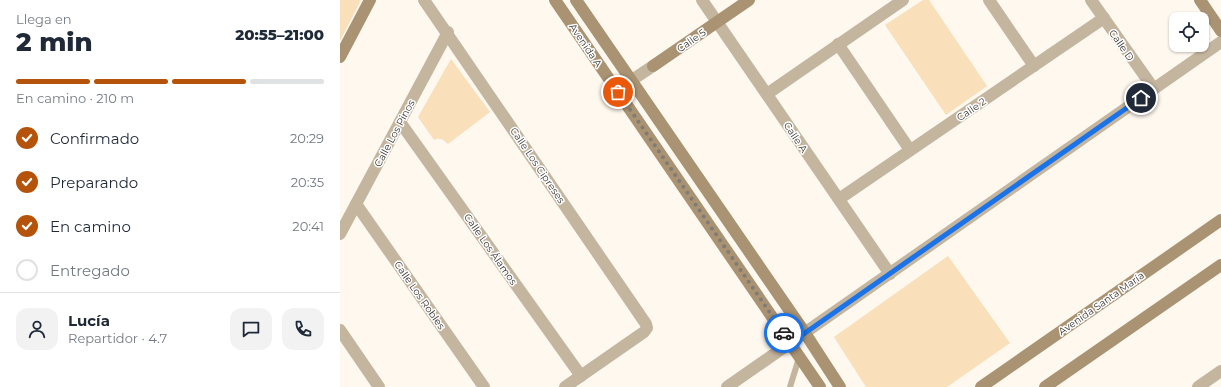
<!DOCTYPE html>
<html lang="es">
<meta charset="utf-8">
<style>
:root{--surface:#fff;--page:#f2f2f3;--text:#1f2937;--muted:#747a83;--line:#e0e1e3;--accent:#b45309}
body{margin:0;font-family:Montserrat,sans-serif;background:var(--page);color:var(--text);height:100vh;display:flex;flex-direction:column;font-size:15px;white-space:nowrap}
*{box-sizing:border-box;margin:0}
p{font-size:13px;color:var(--muted)}
.icon{flex:none;width:22px;height:22px;fill:none;stroke:currentColor;stroke-width:2;stroke-linecap:round;stroke-linejoin:round}
.map{position:relative;flex:1;overflow:hidden}
.side{display:flex;flex-direction:column;background:var(--surface);width:340px}
.side>*{flex:none}
.controls{position:absolute;left:829px;top:12px;display:grid;gap:8px}
.controls a{display:grid;place-items:center;width:40px;height:40px;border-radius:8px;background:var(--surface);box-shadow:0 1px 3px #0004;font-size:20px}
.pin{position:absolute;display:grid;place-items:center;width:34px;height:34px;color:#fff;margin:-17px;border:2px solid #fff;border-radius:50%;box-shadow:0 1px 4px #0007}
.courier{position:absolute;display:grid;place-items:center;width:40px;height:40px;margin:-20px;border:3px solid #1a73e8;border-radius:50%;background:#fff;color:#222;box-shadow:0 1px 5px #0007}
.head em{font-style:normal;font-weight:800}
.head div{display:flex;flex-direction:column-reverse}
.head{display:flex;align-items:center;justify-content:space-between;height:68px;padding:0 16px}
h1{font-size:26px;font-weight:800;line-height:30px}
.bar{display:grid;grid-template-columns:repeat(4,1fr);gap:6px 4px;align-content:center;height:48px;padding:0 16px}
.bar i{height:5px;border-radius:3px;background:var(--line)}
.bar .selected{background:var(--accent)}
.bar p{grid-column:span 4}
.line{display:flex;align-items:center;gap:10px;padding:0 16px;border-top:1px solid var(--line)}
.line div{flex:1}
.round{display:grid;place-items:center;flex:none;width:42px;height:42px;border-radius:12px;background:var(--page)}
ol{padding:0 16px;list-style:none}
li{display:flex;align-items:center;gap:12px;height:44px}
li p{margin-inline-start:auto}
li .icon{padding:4px;border-radius:50%;background:var(--accent);color:#fff;stroke-width:4}
li:last-child{color:var(--muted)}
li i{width:22px;height:22px;border:2px solid var(--line);border-radius:50%}
main{display:flex;flex:1;min-height:0}
.map>svg:first-child{display:block}
.green{fill:#f9dfba}
.lines{fill:none;stroke-linecap:round;stroke-linejoin:round}
.lane{stroke:#c4b59f;stroke-width:6}
.street{stroke:#c4b59f;stroke-width:12}
.secondary{stroke:#aa9373;stroke-width:12}
.done{stroke:#7f7b75;stroke-width:4;stroke-dasharray:0 7.2}
.route{stroke:#1a73e8;stroke-width:5}
.labels{text-anchor:middle;stroke-width:3;stroke-linejoin:round;paint-order:stroke}
.street-label{font-size:10px;fill:#3b3834;stroke:#fff}
</style>
<main>
<section class="side">
<div class="head"><div><h1>2 min</h1><p>Llega en</p></div><em>20:55–21:00</em></div>
<div class="bar"><i class="selected"></i><i class="selected"></i><i class="selected"></i><i></i><p>En camino · 210 m</p></div>
<ol>
<li><svg class="icon" aria-label="check" viewBox="0 0 24 24"><path d="M5 12l5 5 9-10"/></svg>Confirmado<p>20:29</p></li>
<li><svg class="icon" aria-label="check" viewBox="0 0 24 24"><path d="M5 12l5 5 9-10"/></svg>Preparando<p>20:35</p></li>
<li><svg class="icon" aria-label="check" viewBox="0 0 24 24"><path d="M5 12l5 5 9-10"/></svg>En camino<p>20:41</p></li>
<li><i></i>Entregado</li>
</ol>
<div class="line" style="height:72px"><a class="round"><svg class="icon" aria-label="person" viewBox="0 0 24 24"><circle cx="12" cy="8" r="4"/><path d="M4 21q1-7 8-7t8 7"/></svg></a><div><b>Lucía</b><p>Repartidor · 4.7</p></div><a class="round"><svg class="icon" aria-label="chat" viewBox="0 0 24 24"><path d="M4 5h16v11H9l-5 4z"/></svg></a><a class="round"><svg class="icon" aria-label="phone" viewBox="0 0 24 24"><path d="M5 4h4l2 5-3 2q2 4 5 5l2-3 5 2v4C11 20 4 13 5 4z"/></svg></a></div>
</section>
<div class="map">
<svg width="881" height="387" viewBox="0 0 881 387">
<rect width="100%" height="100%" fill="#fef8ef"/>
<g class="green">
<path d="M 0,0 L 21,0 L 0,41 Z"/>
<path d="M 583,0 L 589,0 L 647,86 L 606,115 L 545,25 Z"/>
<path d="M 111,59 L 150,112 L 108,144 C 103,140 101,137 94,140 L 78,117 Z"/>
<path d="M 608,256 L 670,343 L 607,387 L 526,387 L 494,337 Z"/>
</g>
<g class="lines">
<path class="lane" d="M 450,387 L 459,358"/>
<g class="street">
<path d="M 84,0 L 306,324 L 307,328 L 304,332 L 225,387"/>
<path d="M 362,0 L 550,274"/>
<path d="M 649,0 L 694,66"/>
<path d="M 751,0 L 814,89"/>
<path d="M 498,44 L 570,150"/>
<path d="M 292,80 L 313,66"/>
<path d="M 427,94 L 563,0"/>
<path d="M 60,122 L 241,376"/>
<path d="M 499,199 L 764,18"/>
<path d="M 16,204 L 144,387"/>
<path d="M 0,234 L 108,32"/>
<path d="M 0,330 L 39,387"/>
<path d="M 387,387 L 881,42"/>
<path d="M 858,387 L 881,371"/>
</g>
<g class="secondary">
<path d="M 215,0 L 480,387"/>
<path d="M 236,0 L 465,333 L 500,387"/>
<path d="M 860,0 L 881,31"/>
<path d="M 0,57 L 30,0"/>
<path d="M 313,66 L 409,0"/>
<path d="M 641,387 L 881,220"/>
<path d="M 705,387 L 881,265"/>
</g>
</g>
<g class="lines">
<path class="done" d="M 278,92 L 444,333"/>
<path class="route" d="M 444,333 L 450,342 L 465,333 L 801,98"/>
</g>
<g class="labels">
<g class="street-label">
<text transform="translate(351 40) rotate(-35)" y="4">Calle 5</text>
<text transform="translate(246 45) rotate(56)" y="4">Avenida A</text>
<text transform="translate(782 45) rotate(55)" y="4">Calle D</text>
<text transform="translate(631 109) rotate(-34)" y="4">Calle 2</text>
<text transform="translate(54 133) rotate(-62)" y="4">Calle Los Pinos</text>
<text transform="translate(456 137) rotate(56)" y="4">Calle A</text>
<text transform="translate(198 165) rotate(56)" y="4">Calle Los Cipreses</text>
<text transform="translate(151 249) rotate(55)" y="4">Calle Los Álamos</text>
<text transform="translate(80 295) rotate(55)" y="4">Calle Los Robles</text>
<text transform="translate(761 303) rotate(-35)" y="4">Avenida Santa María</text>
</g>
</g>
</svg>
<div class="controls">
<a><svg class="icon" aria-label="locate" viewBox="0 0 24 24"><circle cx="12" cy="12" r="6"/><path d="M12 2v4M12 18v4M2 12h4M18 12h4"/></svg></a>
</div>
<div class="pin" style="left:278px;top:92px;background:#ea580c"><svg class="icon" aria-label="bag" viewBox="0 0 24 24"><path d="M5 8h14l-1 12H6zM9 8a3 3 0 0 1 6 0"/></svg></div>
<div class="pin" style="left:801px;top:98px;background:#1f2937"><svg class="icon" aria-label="home" viewBox="0 0 24 24"><path d="M3 11l9-7 9 7M6 9v11h12V9"/></svg></div>
<div class="courier" style="left:444px;top:333px"><svg class="icon" aria-label="car" viewBox="0 0 24 24"><path d="M5 17H2v-5l4-1 3-4h7l3 4 3 1v5h-3M9 17h6M6 11h13"/><circle cx="7" cy="17" r="2"/><circle cx="17" cy="17" r="2"/></svg></div>
</div>
</main>
